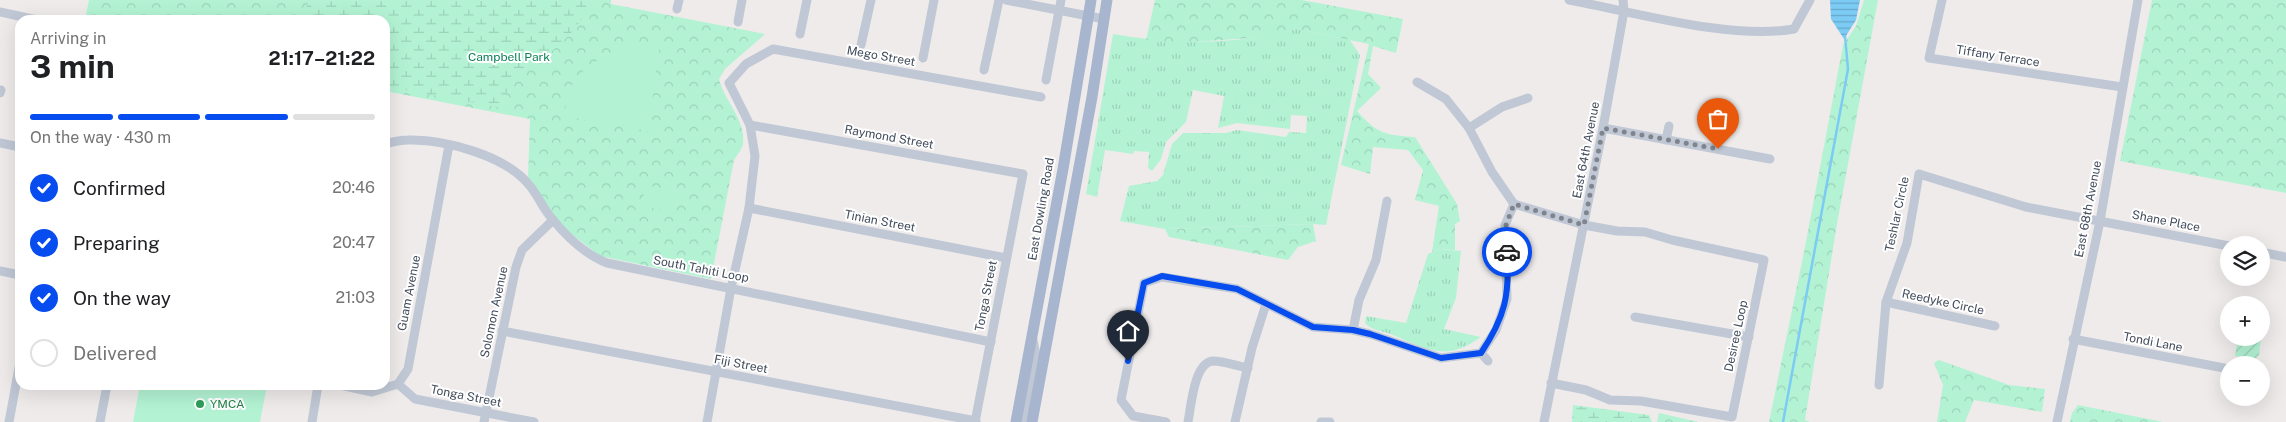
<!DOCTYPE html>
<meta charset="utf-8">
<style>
:root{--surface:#fff;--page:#f6f6f6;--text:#202124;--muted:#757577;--line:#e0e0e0;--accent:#064cee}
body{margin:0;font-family:"Public Sans",sans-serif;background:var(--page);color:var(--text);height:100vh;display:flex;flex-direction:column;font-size:19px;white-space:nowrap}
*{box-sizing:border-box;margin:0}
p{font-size:16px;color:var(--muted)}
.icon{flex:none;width:28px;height:28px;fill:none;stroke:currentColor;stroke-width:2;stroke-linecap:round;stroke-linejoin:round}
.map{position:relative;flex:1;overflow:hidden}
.sheet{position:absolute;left:15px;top:15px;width:375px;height:375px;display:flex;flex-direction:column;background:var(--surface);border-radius:15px;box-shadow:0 5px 20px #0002}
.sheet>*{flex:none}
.controls{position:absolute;left:2220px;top:236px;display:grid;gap:10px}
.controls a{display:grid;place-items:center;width:50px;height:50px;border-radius:50%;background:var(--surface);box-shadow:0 5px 20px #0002;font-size:25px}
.pin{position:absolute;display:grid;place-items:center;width:42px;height:42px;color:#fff;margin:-51px -21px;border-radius:50% 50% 50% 0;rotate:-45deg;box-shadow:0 0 5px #0007}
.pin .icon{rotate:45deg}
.courier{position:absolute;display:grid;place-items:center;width:50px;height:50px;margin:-25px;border:4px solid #064cee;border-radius:50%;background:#fff;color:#222;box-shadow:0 1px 6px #0007}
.headline em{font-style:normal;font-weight:700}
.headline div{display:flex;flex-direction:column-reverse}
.headline{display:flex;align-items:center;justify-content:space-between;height:85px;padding:0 15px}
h1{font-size:32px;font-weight:700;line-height:38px}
.bar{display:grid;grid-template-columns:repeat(4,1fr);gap:8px 5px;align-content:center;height:60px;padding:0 15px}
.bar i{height:6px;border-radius:4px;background:var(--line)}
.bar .selected{background:var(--accent)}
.bar p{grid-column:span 4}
ol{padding:0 15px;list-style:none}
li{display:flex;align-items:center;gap:15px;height:55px}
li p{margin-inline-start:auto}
li .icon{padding:5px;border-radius:50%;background:var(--accent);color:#fff;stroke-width:4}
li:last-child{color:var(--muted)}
li i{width:28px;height:28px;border:2px solid var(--line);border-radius:50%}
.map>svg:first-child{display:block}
.grass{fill:url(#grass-tufts)}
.forest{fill:url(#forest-crowns)}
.wetland{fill:url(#wetland-marsh)}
.garden{fill:url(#garden-furrows)}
.pitch{fill:#b3f3d4}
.water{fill:url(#water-rules)}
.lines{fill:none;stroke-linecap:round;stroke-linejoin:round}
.stream{stroke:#7bcbf5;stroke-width:2.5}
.minor{stroke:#c0c8d5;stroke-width:9}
.major{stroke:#a7b6ce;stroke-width:11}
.done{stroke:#7f848d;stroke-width:5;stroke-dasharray:0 9}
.route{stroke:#064cee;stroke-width:6}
.leisure-dot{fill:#2e9e5b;stroke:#fff;stroke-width:2}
.labels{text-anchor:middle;stroke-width:4;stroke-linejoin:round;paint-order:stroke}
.street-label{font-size:12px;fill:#424c5b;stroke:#fff}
.park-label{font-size:12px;fill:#0d8257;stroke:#fff}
.leisure-label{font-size:12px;fill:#27864d;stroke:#fff;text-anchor:start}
</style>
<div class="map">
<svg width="2286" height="422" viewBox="0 0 2286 422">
<defs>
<pattern id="grass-tufts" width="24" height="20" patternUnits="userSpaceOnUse" patternTransform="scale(1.25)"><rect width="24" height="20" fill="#b3f3d4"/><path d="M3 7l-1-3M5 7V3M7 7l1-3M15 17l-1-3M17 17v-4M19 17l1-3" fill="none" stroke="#9bd2b8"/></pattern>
<pattern id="forest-crowns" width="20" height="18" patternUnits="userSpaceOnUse" patternTransform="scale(1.25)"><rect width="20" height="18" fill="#b3f3d4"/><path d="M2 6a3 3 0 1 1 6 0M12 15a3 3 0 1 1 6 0" fill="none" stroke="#9bd2b8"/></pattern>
<pattern id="wetland-marsh" width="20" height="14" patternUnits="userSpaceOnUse" patternTransform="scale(1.25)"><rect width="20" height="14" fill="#b3f3d4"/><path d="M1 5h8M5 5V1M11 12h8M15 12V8" fill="none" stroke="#9bd2b8"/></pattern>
<pattern id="garden-furrows" width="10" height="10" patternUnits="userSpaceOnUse" patternTransform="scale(1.25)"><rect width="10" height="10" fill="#b3f3d4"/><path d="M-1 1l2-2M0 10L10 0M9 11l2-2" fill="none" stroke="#9bd2b8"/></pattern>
<pattern id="water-rules" width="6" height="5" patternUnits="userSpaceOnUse" patternTransform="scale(1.25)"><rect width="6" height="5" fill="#7bcbf5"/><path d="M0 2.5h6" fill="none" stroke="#66a7c9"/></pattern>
</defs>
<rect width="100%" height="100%" fill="#efebeb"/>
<g class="grass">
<path d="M 1296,29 L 1350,40 L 1360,55 L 1326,225 L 1313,224 L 1165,229 L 1120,221 L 1129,186 L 1157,181 L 1163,175 L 1172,144 L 1183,133 L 1226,133 L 1237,130 L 1286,137 L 1289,132 L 1306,133 L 1307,116 L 1291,115 L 1290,129 L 1237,123 L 1218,128 L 1224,96 L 1193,90 L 1186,122 L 1166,142 L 1161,159 L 1152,171 L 1148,168 L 1149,152 L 1134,151 L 1133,154 L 1105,150 L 1097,197 L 1086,194 L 1113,34 C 1174,45 1236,45 1296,29 Z"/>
<path d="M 1440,249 L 1461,251 L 1456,298 L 1444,329 L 1481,337 C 1446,362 1429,350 1393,335 C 1384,331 1372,331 1365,323 L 1366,316 L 1406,323 L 1428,254 Z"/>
</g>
<g class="forest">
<path d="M 89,0 L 611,0 L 611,4 L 765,34 L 725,69 L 719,79 C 724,100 746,120 743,143 C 743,148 737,155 734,160 L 711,279 L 600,256 L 556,222 L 528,177 L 530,119 L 385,91 L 385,20 L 85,20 Z"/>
<path d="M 1155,0 L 1302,0 L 1403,19 L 1396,53 L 1373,46 L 1368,74 L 1381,88 L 1357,111 C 1378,134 1384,135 1415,137 L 1457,204 L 1460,221 L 1455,224 L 1455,250 L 1440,249 L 1432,252 L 1439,206 L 1415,200 L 1423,170 L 1408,150 L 1373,147 L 1370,174 L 1341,165 L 1369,44 L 1296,29 L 1266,37 L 1178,43 L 1146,40 Z"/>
<path d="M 1864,0 L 1878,0 L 1837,224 L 1805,420 L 1810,422 L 1769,422 L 1805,247 L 1843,45 L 1856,26 Z"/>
<path d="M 2152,0 L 2286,0 L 2286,193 L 2120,161 Z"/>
<path d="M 1313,224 L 1316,241 L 1298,247 L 1288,260 L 1169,237 L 1165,229 Z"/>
<path d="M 1939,360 L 2009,385 L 2045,389 L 2042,412 L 1974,400 L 1965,422 L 1937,422 L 1943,385 L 1934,363 Z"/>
<path d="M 2078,405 L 2163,422 L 2070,422 L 2072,413 Z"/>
<path d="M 1659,413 L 1698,422 L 1657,422 Z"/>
</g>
<g class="wetland">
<path d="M 310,0 L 590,0 C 584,30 541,60 517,80 L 510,80 L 502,108 L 385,86 L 385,20 L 289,20 L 301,16 Z"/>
<path d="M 1573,405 L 1649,415 L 1652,422 L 1572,422 Z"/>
</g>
<path class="garden" d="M 2238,338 L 2261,338 L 2259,355 L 2255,359 L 2235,356 Z"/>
<g class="pitch">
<path d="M 631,43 L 660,43 L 648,131 L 564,116 C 566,108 566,97 570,89 C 581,65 609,54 631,43 Z"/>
<path d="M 645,185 L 675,191 L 671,212 L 642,206 Z"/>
<path d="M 140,385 L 267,385 L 260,422 L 133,422 Z"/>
</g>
<path class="water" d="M 1830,0 L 1860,0 L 1856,20 L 1844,39 L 1831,19 Z"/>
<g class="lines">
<path class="stream" d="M 1783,422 L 1848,69 L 1845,36"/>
<g class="minor">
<path d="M 1006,0 L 1104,19"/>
<path d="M 1569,0 C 1635,12 1729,40 1794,29 L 1810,0"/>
<path d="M 1942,0 L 1929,58 L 2122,87"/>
<path d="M 677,9 L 679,0"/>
<path d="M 0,12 L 37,20"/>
<path d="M 738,22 L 742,0"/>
<path d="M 800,34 L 807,0"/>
<path d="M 861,45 L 871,0"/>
<path d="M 923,58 L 934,0"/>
<path d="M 984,70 L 999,0"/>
<path d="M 1046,80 L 1061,0"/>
<path d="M 1417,82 L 1446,99 L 1469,128 L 1492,172 L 1514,204 L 1584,225 L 1617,231 L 1645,232 L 1672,240 L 1764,260 L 1732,417 L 1641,401 L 1610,400 L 1586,390 L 1551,383"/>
<path d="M 0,93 L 1,90"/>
<path d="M 750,125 L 1023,174 L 975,422"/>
<path d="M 1469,128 L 1502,107 L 1528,98"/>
<path d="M 1603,128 L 1770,159"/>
<path d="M 1666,140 L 1669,126"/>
<path d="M 0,143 L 20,147"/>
<path d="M 385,144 C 392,142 400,140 408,140 C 445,139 507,156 530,186 C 539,197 544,211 554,221 C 568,238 587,255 607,263 L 991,342"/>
<path d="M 749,208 L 1006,258"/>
<path d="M 2261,252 L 2285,257"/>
<path d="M 0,271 L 20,275"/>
<path d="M 1886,302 L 1995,326"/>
<path d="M 1635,317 L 1749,337"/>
<path d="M 1353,330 L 1359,300 L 1376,260 L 1387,201"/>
<path d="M 502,331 L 976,421"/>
<path d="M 2073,339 L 2229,369"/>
<path d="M 1481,353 L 1488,361"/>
<path d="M 2261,375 L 2264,376"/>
<path d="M 398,384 L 415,399 L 534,422"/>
<path d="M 340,385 L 372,392 L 398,384 L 408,369 L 449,145"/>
<path d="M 1879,385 L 1886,302 L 1907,243 L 1919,174 L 2026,207 L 2229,246"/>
<path d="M 9,422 L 20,362"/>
<path d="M 100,422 L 107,385"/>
<path d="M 312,422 L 318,385"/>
<path d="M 484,422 L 516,267 L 522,250 L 553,220"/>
<path d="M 707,422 L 731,288 L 749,208 L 755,156 L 750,125 L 729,83 L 746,64 L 773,49 L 1041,97"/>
<path d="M 1023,422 L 1036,355 L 1033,340"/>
<path d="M 1166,422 L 1133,416 L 1121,400 L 1144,283 L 1162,277 L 1237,289 L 1313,327 L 1353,330 L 1370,334 L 1441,358 L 1481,353 L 1496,330 L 1507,299 L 1505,225 L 1514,204"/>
<path d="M 1188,422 C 1191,407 1194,362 1213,361 C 1224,361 1237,366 1248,368"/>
<path d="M 1235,422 L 1252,348 L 1266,304"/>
<path d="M 1321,422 L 1330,422"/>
<path d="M 1544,422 L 1603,128 L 1624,11 L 1623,0"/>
<path d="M 2057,422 L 2100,221 L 2138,0"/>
</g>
<g class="major">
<path d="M 1016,422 L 1063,169 L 1091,0"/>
<path d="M 1032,422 L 1092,97 L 1107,0"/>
</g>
</g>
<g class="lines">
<path class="done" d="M 1507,252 L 1506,225 L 1514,204 L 1584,225 L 1603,128 L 1718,149"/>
<path class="route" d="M 1128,361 L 1144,283 L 1162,276 L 1237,289 L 1313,327 L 1353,330 L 1370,334 L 1441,358 L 1481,353 C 1505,317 1510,295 1507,252"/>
</g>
<circle class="leisure-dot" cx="200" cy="404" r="5"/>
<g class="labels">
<g class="street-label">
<text transform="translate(881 56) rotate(10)" y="4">Mego Street</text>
<text transform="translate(1998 56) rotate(9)" y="4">Tiffany Terrace</text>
<text transform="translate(889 137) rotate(10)" y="4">Raymond Street</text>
<text transform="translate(1586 150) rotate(-79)" y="4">East 64th Avenue</text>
<text transform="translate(1041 209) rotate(-80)" y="4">East Dowling Road</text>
<text transform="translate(2088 209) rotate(-79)" y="4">East 68th Avenue</text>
<text transform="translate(1897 214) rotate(-78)" y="4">Teshlar Circle</text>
<text transform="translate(880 221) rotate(11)" y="4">Tinian Street</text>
<text transform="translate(2166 221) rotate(11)" y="4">Shane Place</text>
<text transform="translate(701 269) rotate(11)" y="4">South Tahiti Loop</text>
<text transform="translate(409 293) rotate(-79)" y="4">Guam Avenue</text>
<text transform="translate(986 296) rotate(-79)" y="4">Tonga Street</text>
<text transform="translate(1943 302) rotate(12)" y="4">Reedyke Circle</text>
<text transform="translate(494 312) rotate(-78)" y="4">Solomon Avenue</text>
<text transform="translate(1736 336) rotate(-78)" y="4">Desiree Loop</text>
<text transform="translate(2153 342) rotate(11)" y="4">Tondi Lane</text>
<text transform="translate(741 364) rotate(11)" y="4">Fiji Street</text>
<text transform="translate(466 396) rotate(11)" y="4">Tonga Street</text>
</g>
<g class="park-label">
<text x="509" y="61">Campbell Park</text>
</g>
<g class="leisure-label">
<text x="210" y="408">YMCA</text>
</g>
</g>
</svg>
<div class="controls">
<a><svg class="icon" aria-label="layers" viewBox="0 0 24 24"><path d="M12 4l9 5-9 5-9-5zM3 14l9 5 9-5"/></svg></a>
<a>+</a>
<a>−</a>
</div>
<div class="pin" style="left:1718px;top:149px;background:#ea580c"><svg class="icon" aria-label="bag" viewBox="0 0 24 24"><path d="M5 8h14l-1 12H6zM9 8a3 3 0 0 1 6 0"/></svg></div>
<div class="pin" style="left:1128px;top:361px;background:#1f2937"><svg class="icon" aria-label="home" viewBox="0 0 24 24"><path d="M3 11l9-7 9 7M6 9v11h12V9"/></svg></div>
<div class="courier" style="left:1507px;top:252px"><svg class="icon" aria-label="car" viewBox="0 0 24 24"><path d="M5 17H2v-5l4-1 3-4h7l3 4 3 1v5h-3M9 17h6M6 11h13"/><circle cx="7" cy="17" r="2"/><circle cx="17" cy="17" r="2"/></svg></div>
<section class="sheet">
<div class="headline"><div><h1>3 min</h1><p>Arriving in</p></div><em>21:17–21:22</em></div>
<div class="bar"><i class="selected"></i><i class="selected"></i><i class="selected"></i><i></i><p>On the way · 430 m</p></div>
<ol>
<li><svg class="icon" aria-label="check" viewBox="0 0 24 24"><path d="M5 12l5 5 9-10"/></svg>Confirmed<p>20:46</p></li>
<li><svg class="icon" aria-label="check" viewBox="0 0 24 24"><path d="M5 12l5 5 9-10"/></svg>Preparing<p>20:47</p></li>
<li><svg class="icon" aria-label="check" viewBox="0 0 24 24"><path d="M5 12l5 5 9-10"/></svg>On the way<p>21:03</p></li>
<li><i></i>Delivered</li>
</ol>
</section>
</div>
